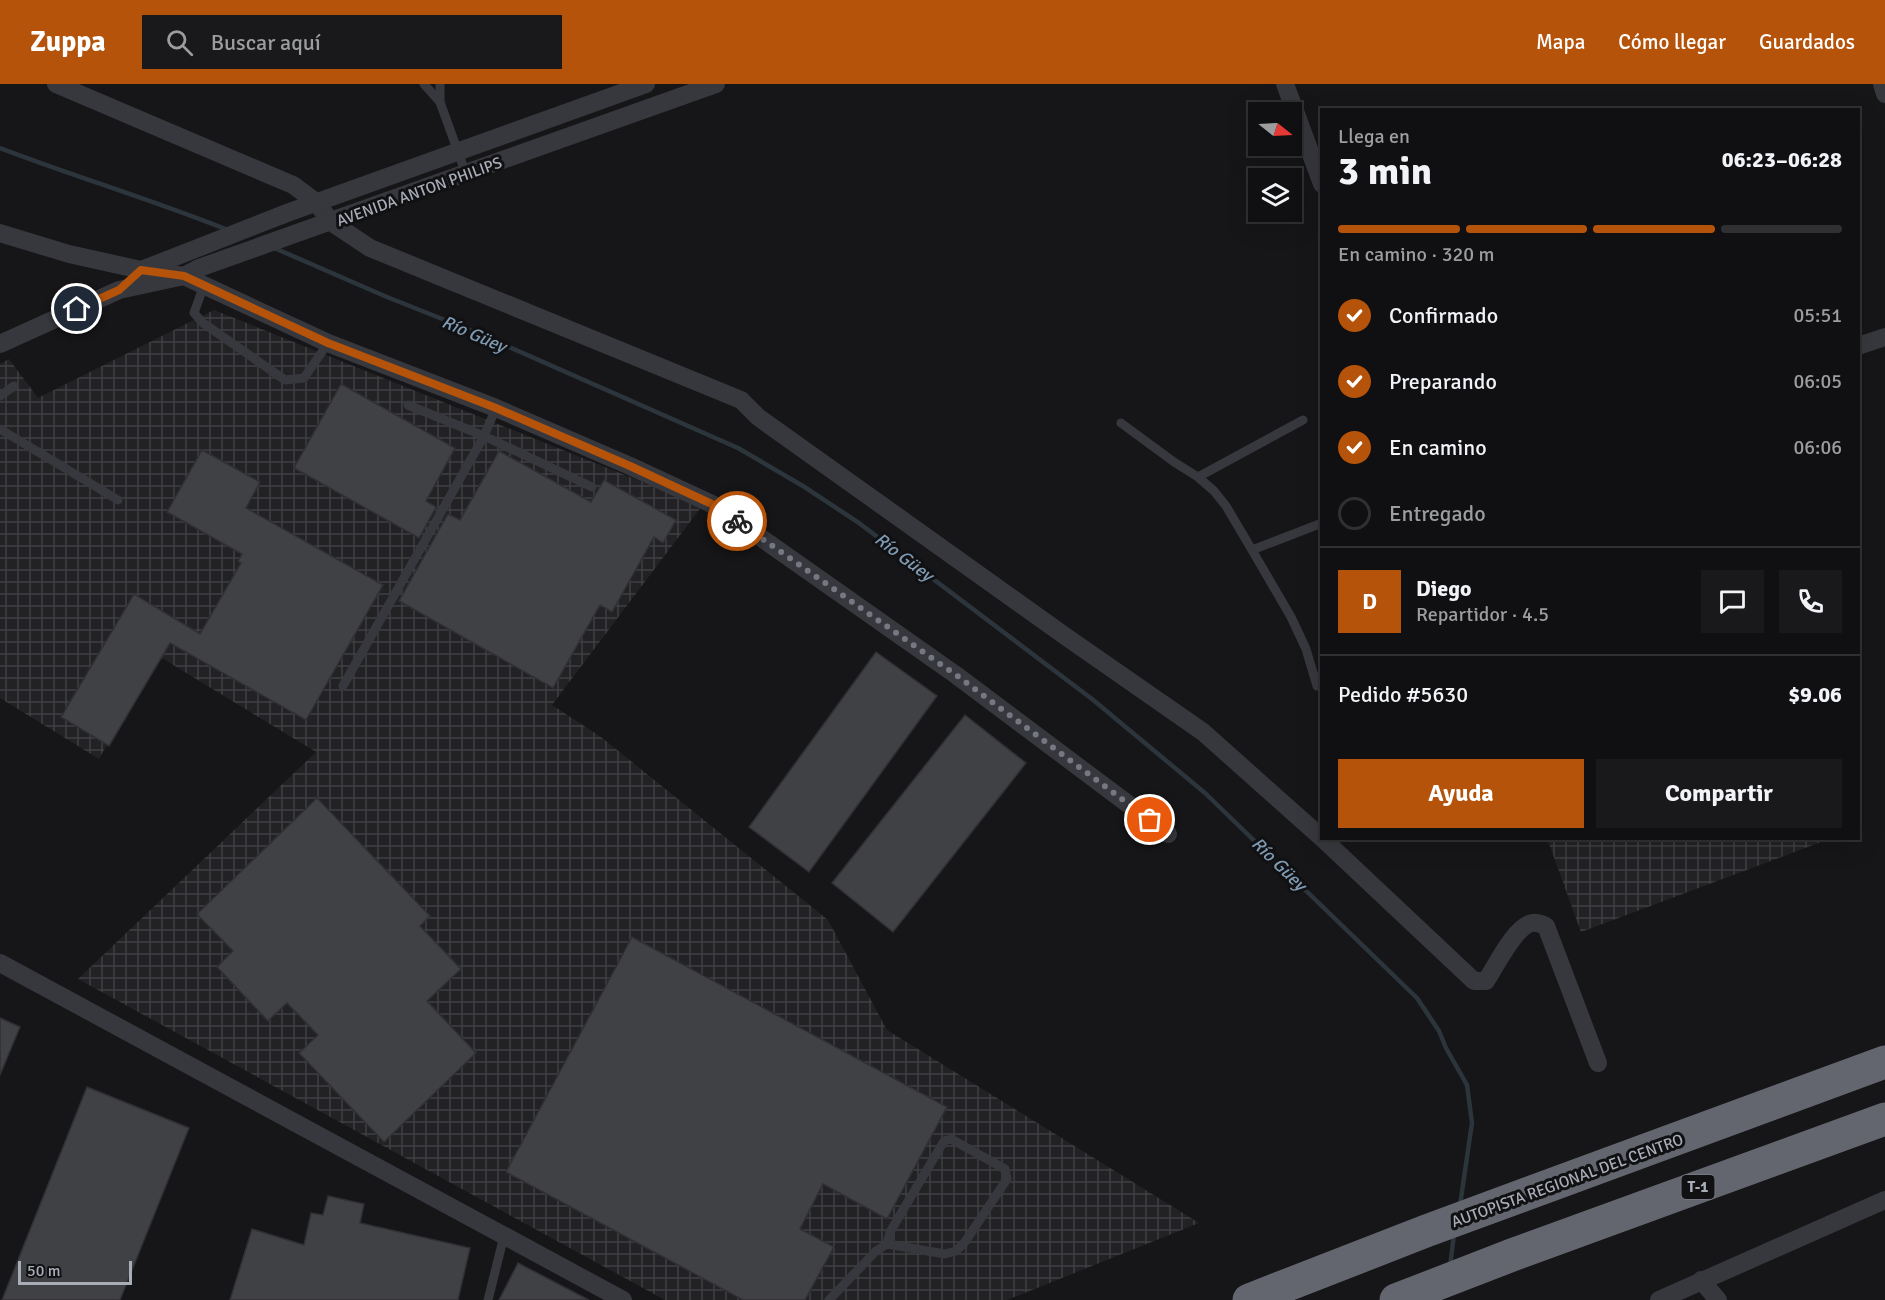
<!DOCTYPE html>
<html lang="es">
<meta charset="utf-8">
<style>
:root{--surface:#101012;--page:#19191b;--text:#f1f3f6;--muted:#9c9d9f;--line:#303032;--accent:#b45309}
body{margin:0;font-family:Signika,sans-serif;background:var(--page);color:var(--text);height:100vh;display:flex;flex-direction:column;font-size:22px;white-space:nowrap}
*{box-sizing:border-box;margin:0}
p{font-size:20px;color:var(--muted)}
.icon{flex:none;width:33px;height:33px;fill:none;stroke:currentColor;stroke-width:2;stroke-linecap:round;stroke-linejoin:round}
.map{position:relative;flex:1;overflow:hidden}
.panel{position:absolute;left:1320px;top:24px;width:540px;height:732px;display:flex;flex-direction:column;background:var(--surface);border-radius:0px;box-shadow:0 6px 24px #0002,0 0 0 2px var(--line)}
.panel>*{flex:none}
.needle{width:39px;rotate:108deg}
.tools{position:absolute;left:1248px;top:18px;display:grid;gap:12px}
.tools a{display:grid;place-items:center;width:54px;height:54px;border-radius:0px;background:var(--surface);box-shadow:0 6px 24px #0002,0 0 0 2px var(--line);font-size:30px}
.scale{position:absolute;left:18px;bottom:15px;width:114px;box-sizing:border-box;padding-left:6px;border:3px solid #a8adb8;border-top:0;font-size:16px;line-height:21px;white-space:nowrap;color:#a8adb8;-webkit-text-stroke:4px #111113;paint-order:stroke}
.pin{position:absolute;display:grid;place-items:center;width:51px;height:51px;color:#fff;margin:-26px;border:3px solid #fff;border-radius:50%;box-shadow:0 2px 6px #0007}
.courier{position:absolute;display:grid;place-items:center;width:60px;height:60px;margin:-30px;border:4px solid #b45309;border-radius:50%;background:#fff;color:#222;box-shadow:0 2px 8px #0007}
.head em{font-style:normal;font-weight:700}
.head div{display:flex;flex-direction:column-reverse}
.head{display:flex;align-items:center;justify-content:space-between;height:102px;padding:0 18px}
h1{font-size:39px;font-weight:700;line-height:45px}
.bar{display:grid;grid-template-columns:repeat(4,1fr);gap:9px 6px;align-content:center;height:72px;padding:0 18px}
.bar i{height:8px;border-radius:4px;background:var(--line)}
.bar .current{background:var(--accent)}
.bar p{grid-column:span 4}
.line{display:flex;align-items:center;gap:15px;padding:0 18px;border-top:2px solid var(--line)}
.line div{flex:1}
.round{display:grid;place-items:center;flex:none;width:63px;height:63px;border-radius:0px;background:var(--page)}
ol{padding:0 18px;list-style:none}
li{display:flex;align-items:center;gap:18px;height:66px}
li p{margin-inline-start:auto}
li .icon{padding:6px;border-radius:50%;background:var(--accent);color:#fff;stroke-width:4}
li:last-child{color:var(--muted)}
li i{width:33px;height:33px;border:3px solid var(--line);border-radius:50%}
.button{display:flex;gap:12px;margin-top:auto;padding:12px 18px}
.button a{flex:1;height:69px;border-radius:0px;background:var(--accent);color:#fff;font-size:24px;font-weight:700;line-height:69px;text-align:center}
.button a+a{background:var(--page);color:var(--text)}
header{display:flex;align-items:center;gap:36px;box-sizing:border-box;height:84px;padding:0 30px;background:var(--accent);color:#fff}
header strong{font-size:28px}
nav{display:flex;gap:33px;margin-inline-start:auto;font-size:21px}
.search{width:420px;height:54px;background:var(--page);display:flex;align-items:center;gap:15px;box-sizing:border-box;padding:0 21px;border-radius:0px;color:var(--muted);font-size:22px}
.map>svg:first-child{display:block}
.industrial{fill:url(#industrial-grid)}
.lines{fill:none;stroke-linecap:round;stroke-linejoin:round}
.stream{stroke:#2c353c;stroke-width:4.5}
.building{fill:#404145;stroke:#303034;stroke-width:1.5}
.lane{stroke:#37383d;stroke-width:9}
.street{stroke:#37383d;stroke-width:18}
.highway{stroke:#63666e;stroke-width:33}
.done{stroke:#757880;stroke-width:6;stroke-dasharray:0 10.8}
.route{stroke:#b45309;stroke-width:8}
.labels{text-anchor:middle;stroke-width:6;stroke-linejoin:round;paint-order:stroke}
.shield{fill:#111113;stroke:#7b7e86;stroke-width:1.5}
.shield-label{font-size:15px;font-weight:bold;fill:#a8adb8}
.street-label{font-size:16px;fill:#a8adb8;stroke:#111113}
.water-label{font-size:18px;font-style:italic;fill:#7f9bb3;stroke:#111113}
</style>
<header>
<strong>Zuppa</strong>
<div class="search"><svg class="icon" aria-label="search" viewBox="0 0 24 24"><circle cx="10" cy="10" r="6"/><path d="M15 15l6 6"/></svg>Buscar aquí</div>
<nav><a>Mapa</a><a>Cómo llegar</a><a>Guardados</a></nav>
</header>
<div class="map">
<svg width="1885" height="1216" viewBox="0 0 1885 1216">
<defs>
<pattern id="industrial-grid" width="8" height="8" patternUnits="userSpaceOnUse" patternTransform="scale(1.5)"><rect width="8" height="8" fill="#222225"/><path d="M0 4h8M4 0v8" fill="none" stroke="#3f3f43"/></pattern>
</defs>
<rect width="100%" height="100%" fill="#161618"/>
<g class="industrial">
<path d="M 214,226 L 702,422 L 552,621 L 601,653 L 828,836 L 887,946 L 1199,1139 L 1007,1216 L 665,1216 L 78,895 L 316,668 L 157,571 L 99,675 L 0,614 L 0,280 L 9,275 L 38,314 Z"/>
<path d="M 1547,754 L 1829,754 L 1829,755 L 1581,848 Z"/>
</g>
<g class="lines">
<g class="stream">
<path d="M 0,64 C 76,93 153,116 228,146"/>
<path d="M 272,163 L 387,213 L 475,248 L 738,364 L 803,402 L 859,439 L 1092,615 L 1205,709 L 1417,914 L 1439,947 L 1446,964 L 1467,1001 L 1472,1039 L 1460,1121"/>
<path d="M 1450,1183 L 1454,1150"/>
</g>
</g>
<g class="building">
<path d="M 341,300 L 455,364 L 426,417 L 436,423 L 419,454 L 294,384 Z"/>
<path d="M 202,366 L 260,398 L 246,424 L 383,501 L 306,636 L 170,559 L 109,662 L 61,633 L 134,510 L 200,550 L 241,479 L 238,477 L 242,470 L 167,428 Z"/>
<path d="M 499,367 L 591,418 L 604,396 L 676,436 L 663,459 L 654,453 L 612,528 L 600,521 L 553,604 L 399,517 L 448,430 L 460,436 Z"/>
<path d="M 876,568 L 937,612 L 809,788 L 749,743 Z"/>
<path d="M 965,631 L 1026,679 L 893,848 L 832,799 Z"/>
<path d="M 317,714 L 430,832 L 420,842 L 461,885 L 427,917 L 476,969 L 384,1058 L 299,969 L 318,951 L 287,919 L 268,937 L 217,883 L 233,867 L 197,830 Z"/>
<path d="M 632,853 L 947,1023 L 887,1135 L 823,1100 L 800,1145 L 834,1163 L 805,1216 L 743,1216 L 506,1088 Z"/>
<path d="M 0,934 L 20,943 L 0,991 Z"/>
<path d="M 87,1003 L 189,1044 L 120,1216 L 2,1216 Z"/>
<path d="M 328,1112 L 364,1120 L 360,1139 L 470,1164 L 458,1216 L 230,1216 L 252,1145 L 304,1161 L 311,1129 L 323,1131 Z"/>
<path d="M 518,1179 L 589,1216 L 499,1216 Z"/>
</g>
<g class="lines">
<g class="lane">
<path d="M 424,0 L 440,18"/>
<path d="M 440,0 L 440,18 L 466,90"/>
<path d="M 204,201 L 194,229 L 203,239 L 285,296 L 304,294 L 328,259"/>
<path d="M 0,312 L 14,302"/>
<path d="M 408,321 L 484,352 L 592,403"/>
<path d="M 1121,339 L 1174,378 L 1198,393 L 1214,407 L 1226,422 L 1252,466"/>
<path d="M 0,345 L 118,416"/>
<path d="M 1198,393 L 1303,336"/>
<path d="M 343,602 L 484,352 L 496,324"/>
<path d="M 1317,602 L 1306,565 L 1291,533 L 1252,466 L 1322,439"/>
<path d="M 488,1216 L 504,1152"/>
<path d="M 829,1216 L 876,1167 L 887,1160 L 945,1170 L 956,1167 L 965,1158 L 1007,1095 L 1005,1085 L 951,1055 L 944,1057 L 890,1148 L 887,1160"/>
</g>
<g class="street">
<path d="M 56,0 L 293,101 L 316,118 L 331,138 L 370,164 L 741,316 L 758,333 L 1065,552 L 1203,648 L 1322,754"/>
<path d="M 1285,0 L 1322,100"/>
<path d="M 1882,0 L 1885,10"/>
<path d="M 0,149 L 69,170 L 141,186 L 184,192 L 328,259 L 496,324 L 630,382 L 716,422 L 956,591 L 1168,750"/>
<path d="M 144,185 L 287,129 L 646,0"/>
<path d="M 0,260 L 119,206 L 184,192 L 199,184 L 716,0"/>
<path d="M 1858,262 L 1885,253"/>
<path d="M 1322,754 L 1474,897 L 1486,897 C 1496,882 1515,842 1532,839 C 1537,838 1541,840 1546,842 L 1598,979"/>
<path d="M 0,879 L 623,1216"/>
<path d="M 1701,1196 L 1718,1216"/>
<path d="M 1659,1216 L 1885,1116"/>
</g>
<g class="highway">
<path d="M 1249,1216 L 1426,1147 L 1885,978"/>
<path d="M 1396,1216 L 1512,1171 L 1885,1035"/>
</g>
</g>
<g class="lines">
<path class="done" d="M 737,437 L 956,591 L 1150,736"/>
<path class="route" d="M 77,225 L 119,206 L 141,186 L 184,192 L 328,259 L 496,324 L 630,382 L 716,422 L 737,437"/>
</g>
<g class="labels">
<rect class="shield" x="1681.5" y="1091" width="33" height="24" rx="4.5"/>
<g class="shield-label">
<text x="1698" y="1108">T-1</text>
</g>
<g class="street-label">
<text transform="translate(419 107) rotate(-20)" y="6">AVENIDA ANTON PHILIPS</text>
<text transform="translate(1567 1096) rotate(-20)" y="6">AUTOPISTA REGIONAL DEL CENTRO</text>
</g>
<g class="water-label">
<text transform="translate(474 250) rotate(23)" y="6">Río Güey</text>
<text transform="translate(904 473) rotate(37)" y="6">Río Güey</text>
<text transform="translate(1279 780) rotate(44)" y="6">Río Güey</text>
</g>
</g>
</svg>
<div class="tools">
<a><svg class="needle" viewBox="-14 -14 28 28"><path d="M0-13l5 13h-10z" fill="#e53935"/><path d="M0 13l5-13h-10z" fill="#9c9d9f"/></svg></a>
<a><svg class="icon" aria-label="layers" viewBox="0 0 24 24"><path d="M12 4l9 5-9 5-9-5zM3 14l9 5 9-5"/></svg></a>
</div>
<div class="scale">50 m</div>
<div class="pin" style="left:1150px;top:736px;background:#ea580c"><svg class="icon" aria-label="bag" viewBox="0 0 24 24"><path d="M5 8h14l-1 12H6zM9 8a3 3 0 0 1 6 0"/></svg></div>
<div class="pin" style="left:77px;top:225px;background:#1f2937"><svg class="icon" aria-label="home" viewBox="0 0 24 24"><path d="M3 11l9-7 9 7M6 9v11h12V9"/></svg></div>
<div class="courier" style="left:737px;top:437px"><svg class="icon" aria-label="bike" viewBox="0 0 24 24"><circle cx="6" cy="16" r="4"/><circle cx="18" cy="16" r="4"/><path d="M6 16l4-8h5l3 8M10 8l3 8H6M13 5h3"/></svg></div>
<section class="panel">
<div class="head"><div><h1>3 min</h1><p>Llega en</p></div><em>06:23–06:28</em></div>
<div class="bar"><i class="current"></i><i class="current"></i><i class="current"></i><i></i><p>En camino · 320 m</p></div>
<ol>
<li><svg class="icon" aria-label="check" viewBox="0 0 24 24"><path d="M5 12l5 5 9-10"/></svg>Confirmado<p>05:51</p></li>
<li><svg class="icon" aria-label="check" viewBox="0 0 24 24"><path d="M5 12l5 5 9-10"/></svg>Preparando<p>06:05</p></li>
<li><svg class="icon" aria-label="check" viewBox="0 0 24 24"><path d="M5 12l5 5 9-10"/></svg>En camino<p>06:06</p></li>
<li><i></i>Entregado</li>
</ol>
<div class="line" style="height:108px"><b class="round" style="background:var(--accent);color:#fff">D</b><div><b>Diego</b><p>Repartidor · 4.5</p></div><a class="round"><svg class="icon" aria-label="chat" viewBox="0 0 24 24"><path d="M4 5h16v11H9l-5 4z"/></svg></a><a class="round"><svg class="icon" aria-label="phone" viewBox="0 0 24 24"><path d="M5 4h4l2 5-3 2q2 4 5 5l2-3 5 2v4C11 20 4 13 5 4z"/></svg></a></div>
<div class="line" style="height:78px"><div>Pedido #5630</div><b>$9.06</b></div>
<div class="button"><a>Ayuda</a><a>Compartir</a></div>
</section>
</div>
